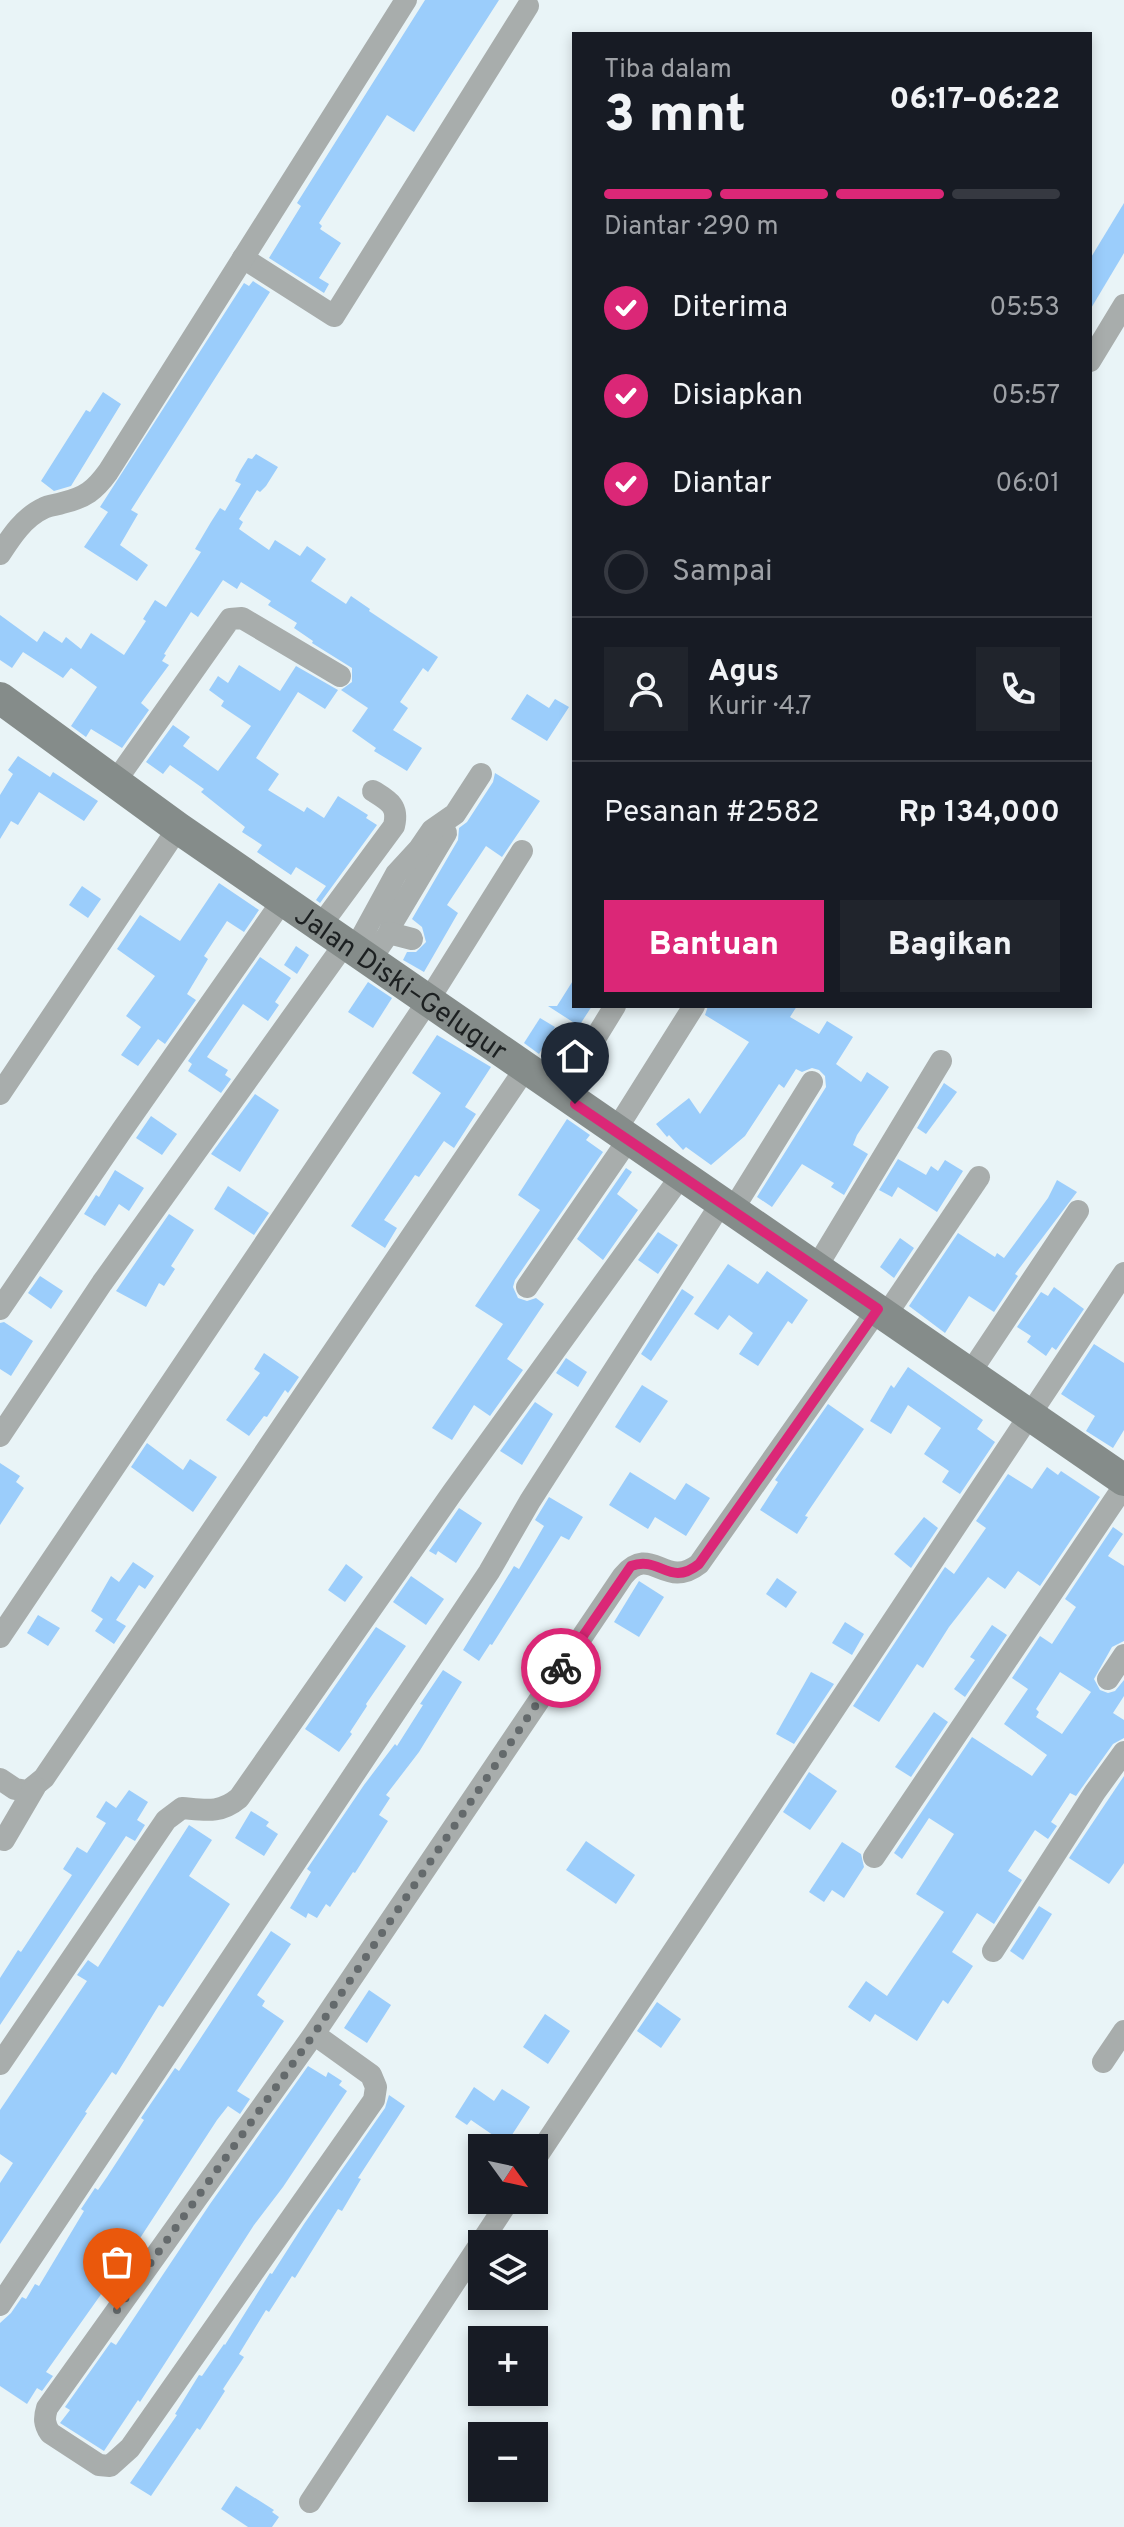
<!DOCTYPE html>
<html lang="id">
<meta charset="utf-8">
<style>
:root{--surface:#171b24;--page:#20242c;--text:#f1f3f6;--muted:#9ea1a6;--line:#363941;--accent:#db2777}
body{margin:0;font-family:Overpass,sans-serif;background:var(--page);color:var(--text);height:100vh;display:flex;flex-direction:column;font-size:30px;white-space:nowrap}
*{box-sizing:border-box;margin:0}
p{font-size:26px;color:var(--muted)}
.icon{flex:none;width:44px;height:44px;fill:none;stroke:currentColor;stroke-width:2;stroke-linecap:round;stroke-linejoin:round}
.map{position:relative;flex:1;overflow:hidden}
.sheet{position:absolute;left:572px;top:32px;width:520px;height:976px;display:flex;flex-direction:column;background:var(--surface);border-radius:0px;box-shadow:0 4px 12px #0003}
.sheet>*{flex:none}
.needle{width:52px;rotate:123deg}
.buttons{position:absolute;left:468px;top:2134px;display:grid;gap:16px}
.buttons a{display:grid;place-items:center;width:80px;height:80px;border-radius:0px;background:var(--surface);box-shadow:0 4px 12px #0003;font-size:40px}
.pin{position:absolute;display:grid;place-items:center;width:68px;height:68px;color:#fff;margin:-82px -34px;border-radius:50% 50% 50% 0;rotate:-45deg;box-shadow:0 0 8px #0007}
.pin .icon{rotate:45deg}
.courier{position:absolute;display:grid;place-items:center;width:80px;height:80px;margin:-40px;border:6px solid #db2777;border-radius:50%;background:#fff;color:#222;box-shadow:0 2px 10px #0007}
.overview em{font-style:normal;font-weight:800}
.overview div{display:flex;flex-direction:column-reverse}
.overview{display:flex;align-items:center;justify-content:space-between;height:136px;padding:0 32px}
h1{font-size:52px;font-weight:800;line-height:60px}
.bar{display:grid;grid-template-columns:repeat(4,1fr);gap:12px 8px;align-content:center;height:96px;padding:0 32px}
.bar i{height:10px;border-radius:6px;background:var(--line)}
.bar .active{background:var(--accent)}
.bar p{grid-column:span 4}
.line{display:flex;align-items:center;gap:20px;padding:0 32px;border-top:2px solid var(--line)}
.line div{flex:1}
.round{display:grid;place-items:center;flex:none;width:84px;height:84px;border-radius:0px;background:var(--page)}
ol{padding:0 32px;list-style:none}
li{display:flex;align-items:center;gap:24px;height:88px}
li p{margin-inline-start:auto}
li .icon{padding:8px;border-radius:50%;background:var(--accent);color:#fff;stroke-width:4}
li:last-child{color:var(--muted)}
li i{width:44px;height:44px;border:4px solid var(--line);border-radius:50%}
.action{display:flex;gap:16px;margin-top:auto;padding:16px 32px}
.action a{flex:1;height:92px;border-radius:0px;background:var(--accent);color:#fff;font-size:32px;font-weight:800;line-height:92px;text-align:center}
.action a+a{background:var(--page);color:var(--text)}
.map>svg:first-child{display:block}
.building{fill:#9bcdfb;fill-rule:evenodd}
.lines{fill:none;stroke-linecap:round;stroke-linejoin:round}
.minor{stroke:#a8adac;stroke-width:22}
.secondary{stroke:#858c8a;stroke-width:32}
.done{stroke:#646a6c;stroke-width:8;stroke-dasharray:0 14.4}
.route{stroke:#db2777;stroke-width:10}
.labels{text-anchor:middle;stroke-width:6;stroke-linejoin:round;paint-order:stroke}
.street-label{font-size:28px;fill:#1c2021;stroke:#fff}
</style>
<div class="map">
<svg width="1124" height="2527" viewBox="0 0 1124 2527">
<rect width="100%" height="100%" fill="#e9f4f7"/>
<g class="building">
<path d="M 425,0 L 499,0 L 414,132 L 387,115 L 319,223 L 322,226 L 320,229 L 341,243 L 319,278 L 329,284 L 324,293 L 269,258 L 301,206 L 297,203 Z"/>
<path d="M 1124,203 L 1124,253 L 1090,310 L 1090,259 Z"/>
<path d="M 253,281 L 270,292 L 131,510 L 138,514 L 120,545 L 148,565 L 137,581 L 84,547 L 108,512 L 100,507 L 244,283 L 249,286 Z"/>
<path d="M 103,392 L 121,404 L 71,486 L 54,491 L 41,481 L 86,410 L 90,412 Z"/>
<path d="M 256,454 L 278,467 L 266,486 L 260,492 L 257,490 L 239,519 L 243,522 L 239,529 L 269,550 L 275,540 L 300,556 L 307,546 L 326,559 L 311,581 L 346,604 L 351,596 L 370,609 L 369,611 L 438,657 L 428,672 L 423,668 L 400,702 L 408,708 L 393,730 L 422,748 L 407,771 L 374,751 L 376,748 L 352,731 L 368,708 L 341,690 L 352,682 L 352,668 L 312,643 L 313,641 L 294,628 L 297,623 L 268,605 L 271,601 L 241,582 L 237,589 L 223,580 L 198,617 L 191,612 L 164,654 L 166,655 L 162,661 L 169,665 L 141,703 L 149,710 L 122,748 L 91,729 L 86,737 L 71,726 L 97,687 L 71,668 L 63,678 L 23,652 L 12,668 L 0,660 L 0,615 L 37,642 L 44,631 L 62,643 L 66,637 L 81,649 L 91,633 L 124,655 L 146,621 L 143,619 L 155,600 L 166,607 L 201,552 L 195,549 L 211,522 L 220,508 L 225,511 L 241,484 L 235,481 L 240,471 L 248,458 L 252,459 Z"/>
<path d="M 239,665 L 280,691 L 296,666 L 338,690 L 325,709 L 298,692 L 256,758 L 279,774 L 268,790 L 304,812 L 307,807 L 324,818 L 338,796 L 368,815 L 366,818 L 377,825 L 320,903 L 316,900 L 326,886 L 296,867 L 291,875 L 257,852 L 262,845 L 242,832 L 245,827 L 201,792 L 204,789 L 170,765 L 163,774 L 146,762 L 173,725 L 190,737 L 183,746 L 218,771 L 251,726 L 221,706 L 224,701 L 209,690 L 218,676 L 228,683 Z"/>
<path d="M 527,694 L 549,708 L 555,699 L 569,707 L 547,741 L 511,719 Z"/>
<path d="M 18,756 L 50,777 L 53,772 L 98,801 L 84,821 L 39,792 L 18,825 L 11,821 L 0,839 L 0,795 L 13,774 L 8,770 Z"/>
<path d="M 495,773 L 540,801 L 502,857 L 486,846 L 447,905 L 458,913 L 424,972 L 403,960 L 407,952 L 416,952 L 426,942 L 422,927 L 412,919 L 458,840 L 459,828 L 467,822 L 493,782 Z"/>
<path d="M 219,883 L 259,910 L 244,932 L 227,921 L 204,956 L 208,959 L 187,994 L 196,1000 L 165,1044 L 158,1039 L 138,1066 L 121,1055 L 141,1027 L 126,1016 L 155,976 L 117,949 L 140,915 L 180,941 Z"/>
<path d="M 82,886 L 101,899 L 88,918 L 69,905 Z"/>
<path d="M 296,946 L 309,955 L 297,974 L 284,965 Z"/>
<path d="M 260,957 L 291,978 L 275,1002 L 279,1005 L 268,1021 L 243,1004 L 207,1057 L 228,1070 L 225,1075 L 231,1079 L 221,1093 L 188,1071 L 192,1064 L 188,1061 Z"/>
<path d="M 574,979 L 574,1006 L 592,1006 L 579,1026 L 548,1006 L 557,1006 Z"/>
<path d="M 368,982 L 392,998 L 373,1028 L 348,1012 Z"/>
<path d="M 708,1006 L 797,1006 L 790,1017 L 819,1034 L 827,1021 L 853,1037 L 836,1064 L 861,1082 L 867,1072 L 889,1087 L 857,1135 L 853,1145 L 868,1154 L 844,1195 L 831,1187 L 834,1183 L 802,1164 L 772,1207 L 757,1197 L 826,1087 L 825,1076 L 819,1070 L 812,1068 L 802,1072 L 796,1069 L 784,1088 L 779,1084 L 745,1136 L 711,1165 L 686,1147 L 683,1150 L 669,1135 L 667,1137 L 656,1124 L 689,1098 L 700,1114 L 749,1042 L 705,1015 Z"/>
<path d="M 540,1018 L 555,1027 L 539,1054 L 524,1043 Z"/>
<path d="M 437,1035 L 491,1067 L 465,1107 L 476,1114 L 454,1148 L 444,1141 L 419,1177 L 415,1175 L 384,1220 L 397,1228 L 385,1248 L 351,1226 L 441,1093 L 412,1073 Z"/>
<path d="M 944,1083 L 957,1092 L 926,1134 L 917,1128 Z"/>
<path d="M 255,1094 L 279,1110 L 240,1172 L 211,1154 Z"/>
<path d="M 151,1116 L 177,1134 L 162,1155 L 136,1138 Z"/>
<path d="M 567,1119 L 590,1135 L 586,1140 L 603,1152 L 515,1280 L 513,1287 L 518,1298 L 527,1301 L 536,1298 L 544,1304 L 507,1359 L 523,1370 L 490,1416 L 474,1405 L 452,1440 L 432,1428 L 503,1324 L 475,1306 L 540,1210 L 518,1195 Z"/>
<path d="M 898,1159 L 926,1175 L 931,1166 L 938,1171 L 945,1160 L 963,1171 L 937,1212 L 898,1187 L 892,1197 L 879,1190 Z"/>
<path d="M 626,1168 L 632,1172 L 617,1194 L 638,1210 L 603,1260 L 577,1239 Z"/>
<path d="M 115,1170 L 144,1188 L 129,1211 L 119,1204 L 105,1226 L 84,1214 L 96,1195 L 99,1197 Z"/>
<path d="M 1057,1180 L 1077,1192 L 1015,1274 L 1018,1276 L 994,1312 L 969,1296 L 945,1333 L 909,1306 L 958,1233 L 995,1257 L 997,1253 L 1004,1258 L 1048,1198 Z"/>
<path d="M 228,1186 L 269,1213 L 254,1235 L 214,1209 Z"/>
<path d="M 169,1214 L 194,1230 L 171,1266 L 175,1269 L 164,1286 L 159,1283 L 146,1307 L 116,1291 Z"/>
<path d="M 658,1232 L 678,1245 L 658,1274 L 638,1260 Z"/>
<path d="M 900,1238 L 914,1248 L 894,1278 L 880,1267 Z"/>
<path d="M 728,1264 L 758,1284 L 767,1271 L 808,1300 L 792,1324 L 788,1321 L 758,1366 L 739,1354 L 753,1333 L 729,1315 L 718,1330 L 694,1314 Z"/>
<path d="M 40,1276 L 63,1291 L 51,1309 L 28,1293 Z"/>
<path d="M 1054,1287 L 1084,1309 L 1056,1350 L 1052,1347 L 1046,1356 L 1027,1342 L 1031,1336 L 1017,1327 L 1041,1292 L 1048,1296 Z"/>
<path d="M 682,1289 L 694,1297 L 651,1361 L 641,1354 Z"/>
<path d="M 4,1322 L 33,1341 L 11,1376 L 0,1369 L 0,1323 Z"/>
<path d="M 1094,1344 L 1124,1363 L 1124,1430 L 1113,1448 L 1086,1431 L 1095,1416 L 1061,1394 Z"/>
<path d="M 264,1353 L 299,1377 L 288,1393 L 285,1390 L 267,1417 L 264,1416 L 249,1436 L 226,1420 L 260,1373 L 254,1369 Z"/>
<path d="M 566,1358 L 587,1372 L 578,1387 L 556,1373 Z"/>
<path d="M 908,1367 L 983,1420 L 977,1429 L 995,1442 L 960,1494 L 942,1482 L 949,1471 L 924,1454 L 941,1428 L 908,1405 L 891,1434 L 870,1421 L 891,1385 L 894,1388 Z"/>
<path d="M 642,1385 L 668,1401 L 640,1443 L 615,1427 Z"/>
<path d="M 535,1402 L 553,1414 L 522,1465 L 500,1451 Z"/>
<path d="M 828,1404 L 864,1429 L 805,1516 L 808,1517 L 797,1534 L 760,1510 L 778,1482 L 775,1480 Z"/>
<path d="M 147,1443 L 183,1470 L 190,1459 L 217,1477 L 193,1512 L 131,1467 Z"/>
<path d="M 0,1463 L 20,1476 L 16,1482 L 24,1488 L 0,1525 Z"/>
<path d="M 1047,1467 L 1058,1475 L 1061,1471 L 1100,1497 L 1040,1586 L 1018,1571 L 1005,1589 L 988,1577 L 949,1627 L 923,1668 L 917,1664 L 879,1722 L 853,1706 L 945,1567 L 954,1574 L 986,1528 L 976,1521 L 1008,1474 L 1032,1489 Z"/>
<path d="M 630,1472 L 675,1500 L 686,1483 L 710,1498 L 686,1536 L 655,1517 L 648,1529 L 609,1505 Z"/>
<path d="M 549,1497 L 583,1517 L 569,1540 L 561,1536 L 492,1645 L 490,1644 L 479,1661 L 463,1650 L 514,1566 L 519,1569 L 544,1526 L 535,1520 Z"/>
<path d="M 459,1508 L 482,1523 L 456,1563 L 438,1551 L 436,1555 L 429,1551 Z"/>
<path d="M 924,1517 L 938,1528 L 911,1568 L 894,1554 Z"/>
<path d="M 1113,1527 L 1123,1534 L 1108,1556 L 1124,1566 L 1124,1641 L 1112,1647 L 1094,1679 L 1100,1690 L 1108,1693 L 1115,1691 L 1124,1680 L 1124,1696 L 1113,1713 L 1124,1720 L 1124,1738 L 1113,1744 L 1076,1796 L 1070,1793 L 1051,1822 L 1057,1826 L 1048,1839 L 1035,1830 L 1008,1871 L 1022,1880 L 994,1924 L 977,1913 L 952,1952 L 973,1966 L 948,2004 L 943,2000 L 917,2041 L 875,2014 L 870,2022 L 848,2007 L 866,1981 L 887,1996 L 944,1912 L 916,1894 L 954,1834 L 929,1818 L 902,1859 L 894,1853 L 972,1737 L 1032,1776 L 1047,1755 L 1004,1724 L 1028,1689 L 1012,1678 L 1040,1636 L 1052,1644 L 1076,1607 L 1065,1599 ZM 1060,1672 L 1091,1692 L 1062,1734 L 1036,1717 L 1039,1712 L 1036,1709 Z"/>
<path d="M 133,1562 L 154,1576 L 145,1589 L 139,1585 L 116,1620 L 126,1626 L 114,1644 L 95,1631 L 103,1619 L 91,1611 L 111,1576 L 119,1582 Z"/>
<path d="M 346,1564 L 363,1577 L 345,1602 L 328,1590 Z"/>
<path d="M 411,1576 L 444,1599 L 426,1625 L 393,1602 Z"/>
<path d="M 777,1578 L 797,1592 L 786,1608 L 766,1594 Z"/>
<path d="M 639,1581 L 664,1597 L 639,1637 L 614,1622 Z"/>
<path d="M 38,1615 L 60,1628 L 48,1646 L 27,1633 Z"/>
<path d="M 845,1622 L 864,1634 L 852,1655 L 832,1643 Z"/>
<path d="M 992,1625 L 1007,1635 L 965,1697 L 954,1689 L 975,1660 L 970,1657 Z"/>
<path d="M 376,1627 L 406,1646 L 366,1704 L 367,1706 L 350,1732 L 352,1734 L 339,1752 L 305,1729 Z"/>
<path d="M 443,1670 L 462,1682 L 419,1752 L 386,1795 L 390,1798 L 379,1815 L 388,1821 L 355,1873 L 353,1872 L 330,1907 L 326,1904 L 317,1918 L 308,1913 L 306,1918 L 290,1908 L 311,1872 L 307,1869 L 364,1785 L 395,1744 L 397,1746 L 423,1705 L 420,1704 Z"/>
<path d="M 811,1672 L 834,1684 L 794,1744 L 776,1734 Z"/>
<path d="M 934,1712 L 948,1722 L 911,1777 L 895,1767 Z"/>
<path d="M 809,1772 L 837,1791 L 810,1830 L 783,1812 Z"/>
<path d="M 1124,1776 L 1124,1863 L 1109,1884 L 1069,1858 Z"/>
<path d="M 129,1790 L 148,1802 L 137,1820 L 145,1825 L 135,1841 L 126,1836 L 0,2025 L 0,1978 L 18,1950 L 21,1952 L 72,1875 L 63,1869 L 77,1847 L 87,1853 L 106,1823 L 96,1817 L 106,1801 L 116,1808 Z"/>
<path d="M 251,1811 L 269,1822 L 266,1826 L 278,1834 L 264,1856 L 235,1838 Z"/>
<path d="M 189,1825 L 212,1840 L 189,1876 L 230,1904 L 163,2007 L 159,2005 L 116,2075 L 112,2072 L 85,2112 L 87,2113 L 0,2244 L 0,2183 L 13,2163 L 0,2154 L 0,2110 L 87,1981 L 77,1975 L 88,1960 L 98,1967 Z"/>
<path d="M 586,1841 L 635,1875 L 616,1904 L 566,1870 Z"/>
<path d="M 842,1842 L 861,1854 L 864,1867 L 844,1898 L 832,1890 L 824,1902 L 809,1892 Z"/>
<path d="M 1039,1906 L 1052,1914 L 1023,1960 L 1010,1951 Z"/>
<path d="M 271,1931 L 291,1944 L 257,1995 L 265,2001 L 262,2006 L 284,2021 L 237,2091 L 250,2099 L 240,2114 L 228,2106 L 217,2120 L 131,2252 L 46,2372 L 53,2376 L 42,2391 L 37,2388 L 27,2404 L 0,2386 L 0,2323 L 11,2313 L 22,2297 L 26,2299 L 35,2284 L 39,2286 L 84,2211 L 81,2209 L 95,2188 L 98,2190 L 107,2177 L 144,2120 L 141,2118 L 175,2068 L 179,2071 Z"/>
<path d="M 369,1990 L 391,2005 L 367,2043 L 344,2028 Z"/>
<path d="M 657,2002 L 681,2019 L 661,2048 L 637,2031 Z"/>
<path d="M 545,2014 L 570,2031 L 548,2064 L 523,2047 Z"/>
<path d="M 308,2066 L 326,2077 L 328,2072 L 342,2081 L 339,2085 L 347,2091 L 283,2187 L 254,2225 L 140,2402 L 138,2400 L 104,2451 L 60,2423 L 70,2410 L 65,2407 L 111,2342 L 116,2345 L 210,2204 Z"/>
<path d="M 474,2087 L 494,2101 L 502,2089 L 530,2107 L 506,2144 L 471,2120 L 467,2125 L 455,2117 Z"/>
<path d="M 389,2095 L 405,2106 L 358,2178 L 361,2179 L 342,2211 L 338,2209 L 295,2278 L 292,2276 L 269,2312 L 266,2310 L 239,2354 L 244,2357 L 223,2389 L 225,2391 L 200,2430 L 197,2428 L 151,2496 L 130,2483 L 177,2415 L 175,2414 L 199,2375 L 202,2376 L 224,2344 L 225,2345 L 270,2273 L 272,2274 L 304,2224 L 385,2108 Z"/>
<path d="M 236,2486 L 274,2510 L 272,2512 L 279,2517 L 272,2527 L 248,2527 L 221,2509 Z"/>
</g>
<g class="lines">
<g class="minor">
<path d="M 243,258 L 334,316 L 528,6"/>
<path d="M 1090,361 L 1124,305"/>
<path d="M 0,554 C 11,537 24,517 44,508 C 49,505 57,505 62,503 C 85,498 95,490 108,472 L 406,0"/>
<path d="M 115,782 L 230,619 L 242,618 L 340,676"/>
<path d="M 321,925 L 394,826 C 399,806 389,801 373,791"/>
<path d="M 389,933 L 394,920 L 446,833"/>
<path d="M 355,949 L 396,874 L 419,849 L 432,830 L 455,814 L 481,774"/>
<path d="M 370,960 L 389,933 L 412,939"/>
<path d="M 0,1094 L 178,828"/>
<path d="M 561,1094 L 615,1006"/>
<path d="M 616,1130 L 694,1006"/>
<path d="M 732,1211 L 812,1082"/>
<path d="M 816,1268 L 941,1061"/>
<path d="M 527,1287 L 628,1140"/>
<path d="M 0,1309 L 122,1130 L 283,900"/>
<path d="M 886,1315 L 979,1177"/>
<path d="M 970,1373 L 1078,1211"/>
<path d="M 0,1436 L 102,1283 L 346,942"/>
<path d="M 0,1637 L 428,1001 L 522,851"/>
<path d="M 1108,1679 L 1124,1655"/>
<path d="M 0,1779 L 15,1789 L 28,1791 L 44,1778 L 525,1069"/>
<path d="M 4,1840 L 35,1787"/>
<path d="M 874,1857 L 1124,1486"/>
<path d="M 993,1951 L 1095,1792 L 1124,1752"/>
<path d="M 314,2034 L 47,2408 C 44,2418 44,2424 50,2433 L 99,2465 L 110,2466 L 130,2448 L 374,2100 L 376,2087 L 371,2075 L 314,2034 L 623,1576 C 651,1542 665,1591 699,1564 L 878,1309"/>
<path d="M 1103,2062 L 1124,2031"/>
<path d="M 0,2064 L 166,1820 L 182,1808 C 205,1810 220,1814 239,1798 L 452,1493 L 681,1176"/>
<path d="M 534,2161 L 1124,1273"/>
<path d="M 0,2305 L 489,1572 L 530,1501 L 722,1202"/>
<path d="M 310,2502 L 509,2200"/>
</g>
<path class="secondary" id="s1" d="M 0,698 L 178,828 L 1124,1480"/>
</g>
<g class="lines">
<path class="done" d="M 117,2310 L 314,2034 L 561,1668"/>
<path class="route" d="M 561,1668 L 631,1566 C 660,1555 669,1588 699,1564 L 878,1309 L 575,1104"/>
</g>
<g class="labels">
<g class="street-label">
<text dy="10" stroke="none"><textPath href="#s1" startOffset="492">Jalan Diski–Gelugur</textPath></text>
</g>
</g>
</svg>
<div class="buttons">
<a><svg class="needle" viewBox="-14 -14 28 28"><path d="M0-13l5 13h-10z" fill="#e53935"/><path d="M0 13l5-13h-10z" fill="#9ea1a6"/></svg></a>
<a><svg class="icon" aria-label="layers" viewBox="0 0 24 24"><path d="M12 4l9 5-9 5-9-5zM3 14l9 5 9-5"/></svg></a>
<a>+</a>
<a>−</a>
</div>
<div class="pin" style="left:117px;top:2310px;background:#ea580c"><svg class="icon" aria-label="bag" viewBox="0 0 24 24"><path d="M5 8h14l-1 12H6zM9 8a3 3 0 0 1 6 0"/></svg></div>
<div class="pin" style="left:575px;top:1104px;background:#1f2937"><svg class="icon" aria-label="home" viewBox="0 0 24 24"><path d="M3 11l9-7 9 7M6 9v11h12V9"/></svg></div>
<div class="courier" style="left:561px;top:1668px"><svg class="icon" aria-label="bike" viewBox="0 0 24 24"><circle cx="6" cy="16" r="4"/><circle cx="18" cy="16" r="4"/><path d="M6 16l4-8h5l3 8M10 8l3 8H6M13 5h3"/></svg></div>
<section class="sheet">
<div class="overview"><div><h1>3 mnt</h1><p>Tiba dalam</p></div><em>06:17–06:22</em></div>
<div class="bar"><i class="active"></i><i class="active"></i><i class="active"></i><i></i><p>Diantar · 290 m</p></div>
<ol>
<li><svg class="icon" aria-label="check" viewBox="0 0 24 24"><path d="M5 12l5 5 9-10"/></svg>Diterima<p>05:53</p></li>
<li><svg class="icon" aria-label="check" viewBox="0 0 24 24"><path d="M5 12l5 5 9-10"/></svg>Disiapkan<p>05:57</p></li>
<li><svg class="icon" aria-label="check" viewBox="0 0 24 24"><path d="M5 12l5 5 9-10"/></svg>Diantar<p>06:01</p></li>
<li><i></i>Sampai</li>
</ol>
<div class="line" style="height:144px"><a class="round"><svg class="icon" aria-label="person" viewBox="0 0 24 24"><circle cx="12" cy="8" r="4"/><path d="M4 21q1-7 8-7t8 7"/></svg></a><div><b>Agus</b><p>Kurir · 4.7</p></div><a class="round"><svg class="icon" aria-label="phone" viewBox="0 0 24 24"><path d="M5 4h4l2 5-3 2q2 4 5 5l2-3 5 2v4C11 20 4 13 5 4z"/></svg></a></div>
<div class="line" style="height:104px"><div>Pesanan #2582</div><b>Rp 134,000</b></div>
<div class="action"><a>Bantuan</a><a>Bagikan</a></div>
</section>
</div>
